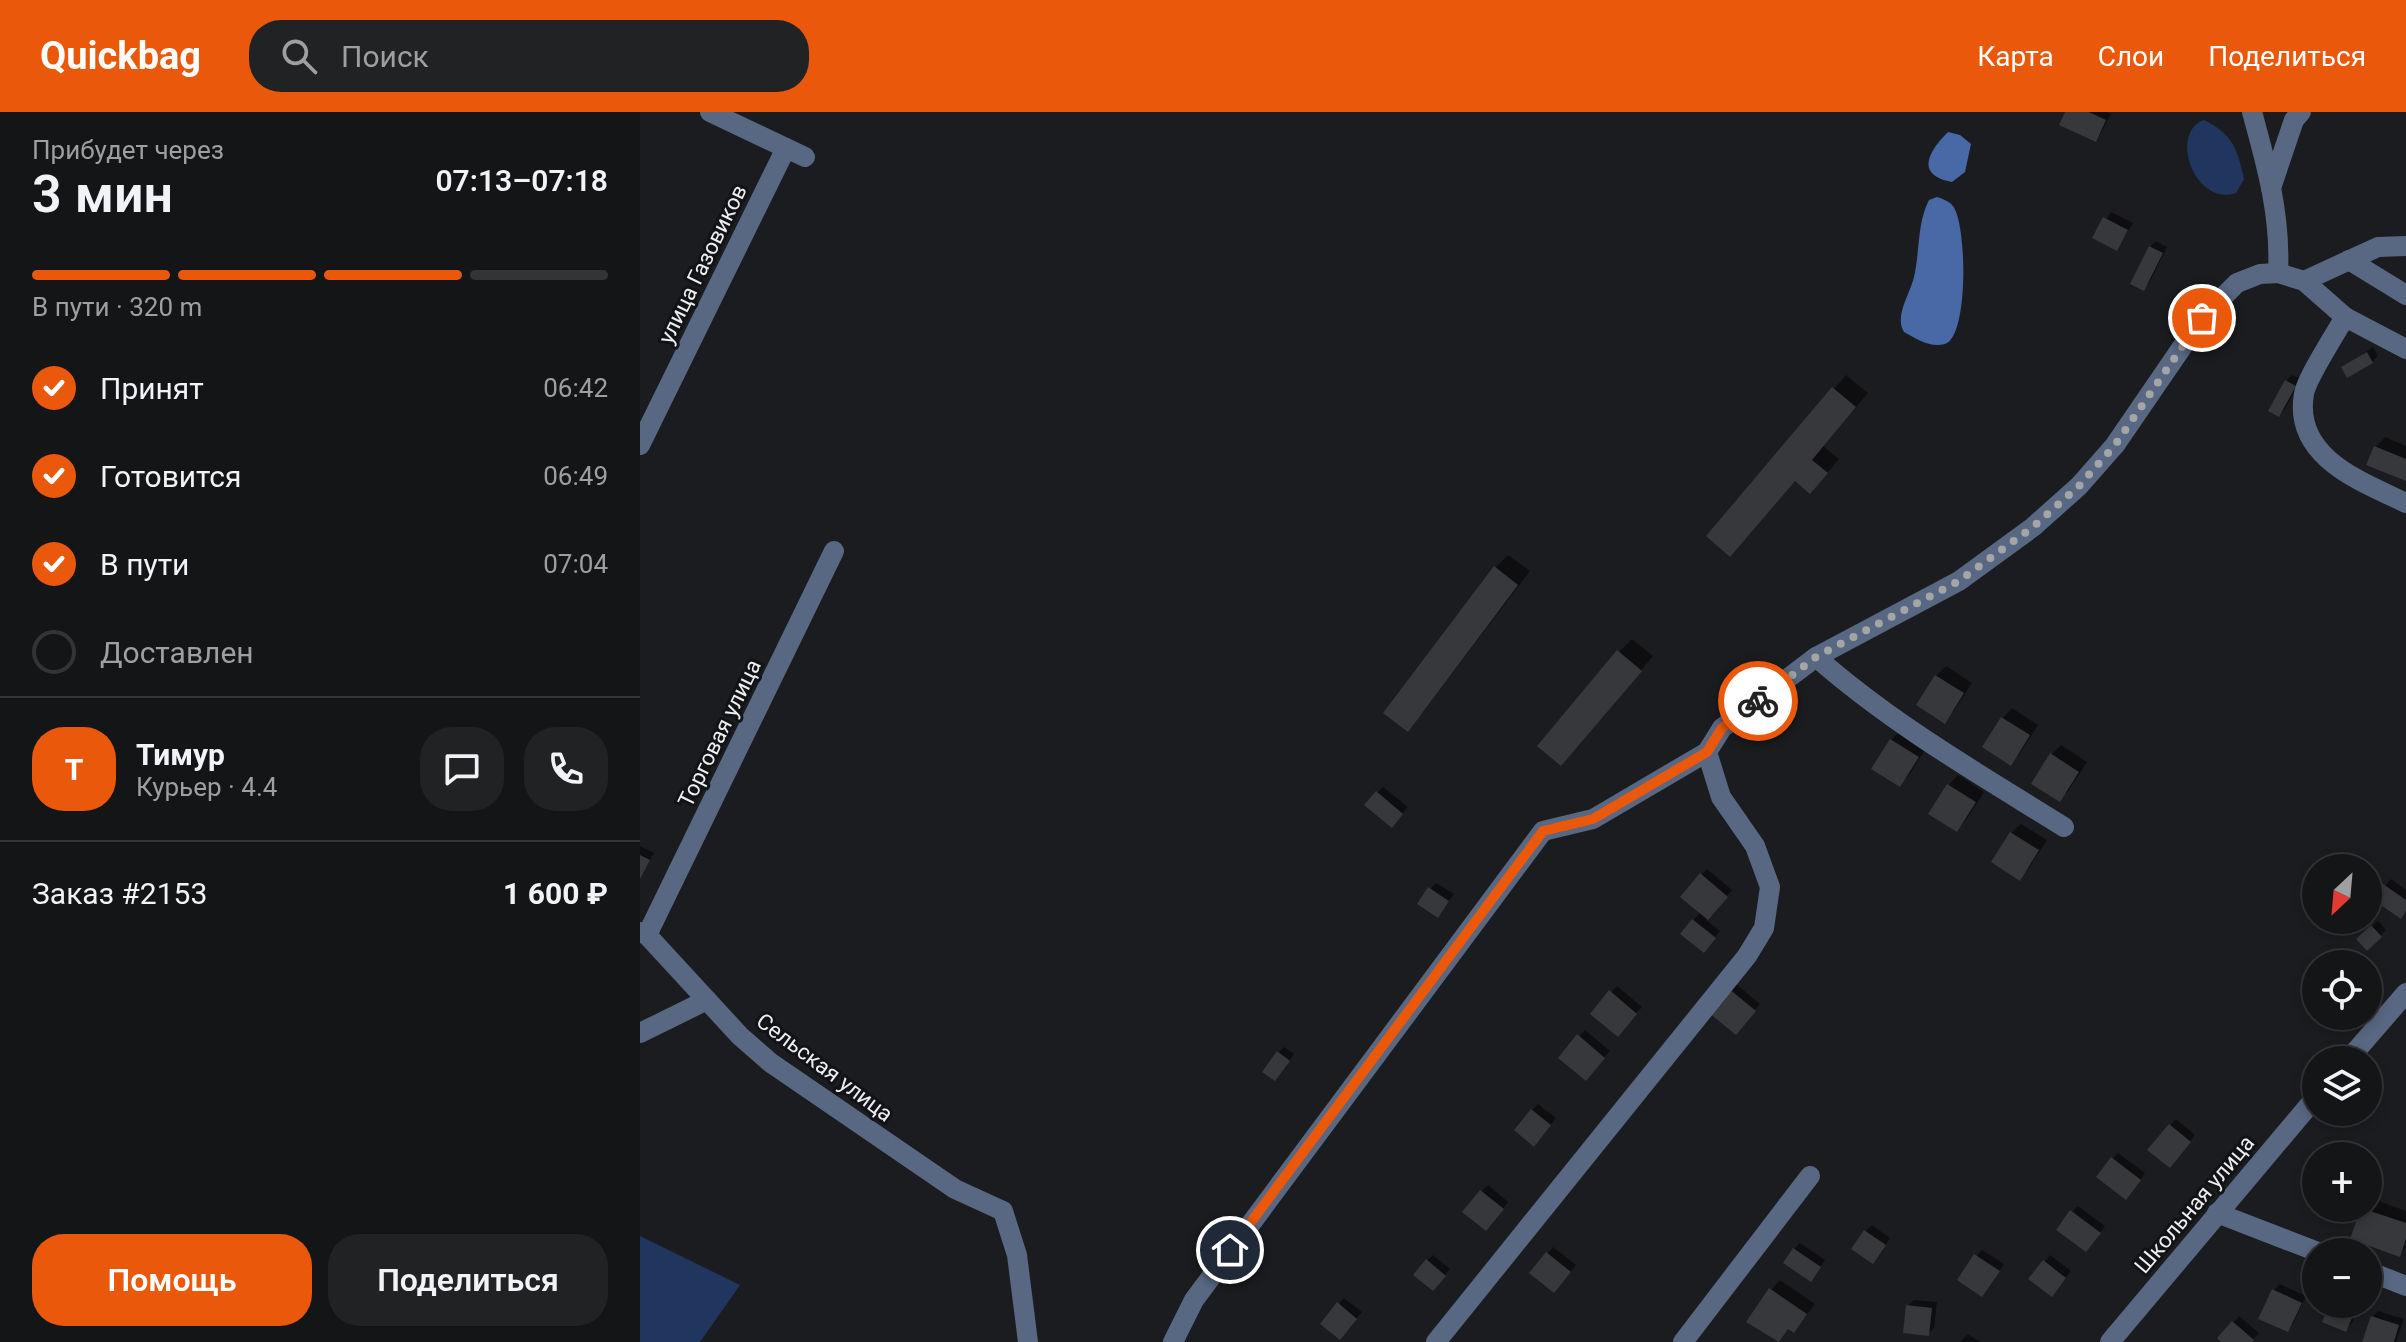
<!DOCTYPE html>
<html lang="ru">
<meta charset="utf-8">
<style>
:root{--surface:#141517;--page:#212224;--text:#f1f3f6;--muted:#9d9fa1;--line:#333436;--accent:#ea580c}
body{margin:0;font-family:Roboto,sans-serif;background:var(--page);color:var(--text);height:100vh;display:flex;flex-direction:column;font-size:30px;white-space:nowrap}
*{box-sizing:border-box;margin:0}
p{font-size:26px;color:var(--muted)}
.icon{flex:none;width:44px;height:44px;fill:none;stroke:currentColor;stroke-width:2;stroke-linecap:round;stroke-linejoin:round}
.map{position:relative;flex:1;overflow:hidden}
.side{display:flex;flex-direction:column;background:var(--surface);width:640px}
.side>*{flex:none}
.needle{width:52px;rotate:206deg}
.tools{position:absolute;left:1662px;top:742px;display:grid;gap:16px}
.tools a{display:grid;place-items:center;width:80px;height:80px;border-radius:50%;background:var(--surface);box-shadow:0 4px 12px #0003,0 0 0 2px var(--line);font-size:40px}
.pin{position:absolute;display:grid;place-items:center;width:68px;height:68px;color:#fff;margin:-34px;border:4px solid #fff;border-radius:50%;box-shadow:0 2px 8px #0007}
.courier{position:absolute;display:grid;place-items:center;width:80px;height:80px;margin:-40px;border:6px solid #ea580c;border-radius:50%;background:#fff;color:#222;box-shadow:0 2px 10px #0007}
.summary em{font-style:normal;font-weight:600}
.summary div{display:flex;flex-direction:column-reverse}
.summary{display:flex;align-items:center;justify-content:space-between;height:136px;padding:0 32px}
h1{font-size:52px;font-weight:600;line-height:60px}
.bar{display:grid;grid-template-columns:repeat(4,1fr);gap:12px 8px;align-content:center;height:96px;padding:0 32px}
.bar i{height:10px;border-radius:6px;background:var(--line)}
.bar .active{background:var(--accent)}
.bar p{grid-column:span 4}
.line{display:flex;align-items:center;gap:20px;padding:0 32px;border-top:2px solid var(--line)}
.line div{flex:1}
.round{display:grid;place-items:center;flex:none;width:84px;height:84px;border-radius:32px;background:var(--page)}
ol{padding:0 32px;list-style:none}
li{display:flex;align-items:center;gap:24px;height:88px}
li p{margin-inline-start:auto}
li .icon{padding:8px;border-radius:50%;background:var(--accent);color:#fff;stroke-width:4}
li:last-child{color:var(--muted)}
li i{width:44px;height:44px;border:4px solid var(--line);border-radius:50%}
.action{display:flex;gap:16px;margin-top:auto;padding:16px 32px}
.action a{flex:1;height:92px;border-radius:32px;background:var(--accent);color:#fff;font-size:32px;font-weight:600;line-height:92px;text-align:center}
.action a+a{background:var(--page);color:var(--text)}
header{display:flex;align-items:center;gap:48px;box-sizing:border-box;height:112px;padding:0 40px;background:var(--accent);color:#fff}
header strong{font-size:38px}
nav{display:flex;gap:44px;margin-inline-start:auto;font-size:28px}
.search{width:560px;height:72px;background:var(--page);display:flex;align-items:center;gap:20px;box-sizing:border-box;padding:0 28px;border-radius:32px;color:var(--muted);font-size:30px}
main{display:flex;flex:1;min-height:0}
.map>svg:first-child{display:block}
.green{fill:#21365f}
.water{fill:#4868a6}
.shadow{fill:#0007}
.building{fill:#36383b}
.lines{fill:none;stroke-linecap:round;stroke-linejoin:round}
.minor{stroke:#586782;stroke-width:20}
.done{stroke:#a4a5a7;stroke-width:8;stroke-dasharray:0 14.4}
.route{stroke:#ea580c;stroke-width:10}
.labels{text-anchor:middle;stroke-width:6;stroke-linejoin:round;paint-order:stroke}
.street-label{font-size:22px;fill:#edeff0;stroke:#121316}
</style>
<header>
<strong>Quickbag</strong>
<div class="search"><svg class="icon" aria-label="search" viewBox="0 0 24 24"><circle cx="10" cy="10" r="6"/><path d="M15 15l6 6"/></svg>Поиск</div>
<nav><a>Карта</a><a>Слои</a><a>Поделиться</a></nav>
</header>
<main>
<section class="side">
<div class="summary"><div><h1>3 мин</h1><p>Прибудет через</p></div><em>07:13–07:18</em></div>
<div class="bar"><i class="active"></i><i class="active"></i><i class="active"></i><i></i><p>В пути · 320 m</p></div>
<ol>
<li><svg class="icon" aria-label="check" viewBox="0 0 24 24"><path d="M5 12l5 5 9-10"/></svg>Принят<p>06:42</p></li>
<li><svg class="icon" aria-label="check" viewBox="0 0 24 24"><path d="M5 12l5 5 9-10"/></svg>Готовится<p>06:49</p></li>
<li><svg class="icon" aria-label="check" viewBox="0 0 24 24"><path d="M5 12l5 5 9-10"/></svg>В пути<p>07:04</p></li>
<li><i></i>Доставлен</li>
</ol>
<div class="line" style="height:144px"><b class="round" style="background:var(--accent);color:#fff">Т</b><div><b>Тимур</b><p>Курьер · 4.4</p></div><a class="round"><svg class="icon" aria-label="chat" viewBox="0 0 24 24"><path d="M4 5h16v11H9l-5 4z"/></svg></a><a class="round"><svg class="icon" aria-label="phone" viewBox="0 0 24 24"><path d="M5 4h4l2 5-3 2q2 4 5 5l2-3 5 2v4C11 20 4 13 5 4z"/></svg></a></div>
<div class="line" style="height:104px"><div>Заказ #2153</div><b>1 600 ₽</b></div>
<div class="action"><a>Помощь</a><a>Поделиться</a></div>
</section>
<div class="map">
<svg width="1766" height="1230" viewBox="0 0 1766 1230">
<rect width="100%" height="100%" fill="#1b1c1f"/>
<g class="green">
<path d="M 1564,8 C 1593,23 1597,36 1604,67 L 1596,81 C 1555,95 1528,21 1564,8 Z"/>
<path d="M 0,1124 L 100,1173 L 60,1230 L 0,1230 Z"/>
</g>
<g class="water">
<path d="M 1308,20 L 1320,23 L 1331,32 L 1325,60 L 1312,70 C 1275,63 1288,40 1308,20 Z"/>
<path d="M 1297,85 C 1303,87 1309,89 1313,94 C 1327,112 1329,225 1305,232 C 1290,236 1277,227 1264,220 C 1254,204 1270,182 1274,165 C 1280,139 1277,111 1289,88 Z"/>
</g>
<g class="shadow">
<path d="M 1427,0 L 1467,0 L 1471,2 L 1461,21 L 1455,27 Z"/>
<path d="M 1471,100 L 1493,111 L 1477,137 L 1455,125 Z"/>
<path d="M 1516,129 L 1527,135 L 1510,170 L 1504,176 L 1510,135 Z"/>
<path d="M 1733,235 L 1738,244 L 1732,250 L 1703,256 Z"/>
<path d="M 1206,263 L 1228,281 L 1183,334 L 1199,347 L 1183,366 L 1156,367 L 1069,424 Z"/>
<path d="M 1652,263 L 1661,267 L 1645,297 L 1639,303 L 1646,269 Z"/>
<path d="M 1745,325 L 1766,334 L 1766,367 L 1736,335 Z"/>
<path d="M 868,443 L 890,459 L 780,604 L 767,617 L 855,456 Z"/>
<path d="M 992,527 L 1013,544 L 934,638 L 979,540 Z"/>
<path d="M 1306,554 L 1332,571 L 1314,599 L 1304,609 L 1296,564 Z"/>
<path d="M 1372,596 L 1398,613 L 1380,641 L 1371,651 L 1345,635 L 1363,606 Z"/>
<path d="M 1261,618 L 1287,635 L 1269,663 L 1259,673 L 1251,628 Z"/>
<path d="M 1421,633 L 1447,650 L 1429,678 L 1420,688 L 1411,643 Z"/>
<path d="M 1318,663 L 1344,680 L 1326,708 L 1317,718 L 1291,701 L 1309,673 Z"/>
<path d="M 743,675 L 768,695 L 758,707 L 737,681 Z"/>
<path d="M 1381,712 L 1407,728 L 1389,756 L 1379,766 L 1371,721 Z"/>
<path d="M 0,734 L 14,741 L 0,766 Z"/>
<path d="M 1067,757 L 1092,778 L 1066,808 L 1080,819 L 1069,832 L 1053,808 L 1061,800 L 1061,763 Z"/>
<path d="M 1751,767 L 1766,778 L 1766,798 L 1735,786 Z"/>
<path d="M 796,771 L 814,782 L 798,803 L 790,777 Z"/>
<path d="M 1738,809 L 1746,818 L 1727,836 L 1719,827 Z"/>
<path d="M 1095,871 L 1120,892 L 1102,914 L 1071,899 Z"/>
<path d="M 977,874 L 1002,895 L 983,916 L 952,902 Z"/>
<path d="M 945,918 L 970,939 L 951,960 L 921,946 Z"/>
<path d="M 644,935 L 654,942 L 641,961 L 638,941 Z"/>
<path d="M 898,992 L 916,1006 L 900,1026 L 892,998 Z"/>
<path d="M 1536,1007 L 1555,1023 L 1535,1048 L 1530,1013 Z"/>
<path d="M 1478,1041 L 1505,1061 L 1492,1079 L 1472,1047 Z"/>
<path d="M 848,1073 L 868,1090 L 852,1111 L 842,1079 Z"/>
<path d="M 1733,1087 L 1766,1099 L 1766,1136 L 1759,1142 L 1712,1125 L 1723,1096 L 1728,1096 L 1728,1091 Z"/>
<path d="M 1438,1094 L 1465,1114 L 1452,1132 L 1432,1100 Z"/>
<path d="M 1232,1113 L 1250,1126 L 1239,1143 L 1226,1119 Z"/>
<path d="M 1160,1131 L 1185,1148 L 1176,1161 L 1154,1137 Z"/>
<path d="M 913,1135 L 936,1153 L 920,1173 L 891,1160 Z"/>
<path d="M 1342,1138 L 1364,1152 L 1348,1176 L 1336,1144 Z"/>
<path d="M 793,1143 L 810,1157 L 799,1170 L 787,1149 Z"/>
<path d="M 1410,1143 L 1431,1159 L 1417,1176 L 1391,1167 Z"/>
<path d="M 1140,1168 L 1175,1192 L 1154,1219 L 1149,1216 L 1137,1229 L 1131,1178 Z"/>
<path d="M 1640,1172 L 1666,1184 L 1653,1212 L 1647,1218 L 1634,1178 Z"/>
<path d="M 704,1186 L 722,1200 L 706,1219 L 699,1192 Z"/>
<path d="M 1274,1188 L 1297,1190 L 1294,1216 L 1288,1222 L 1268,1194 Z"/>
<path d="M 1692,1192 L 1712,1192 L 1719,1195 L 1712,1211 L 1706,1217 L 1685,1209 Z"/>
<path d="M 1738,1199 L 1764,1207 L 1756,1230 L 1728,1230 L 1732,1205 Z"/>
<path d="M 1599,1204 L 1619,1221 L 1611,1230 L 1585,1230 L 1580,1226 Z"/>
<path d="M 1328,1222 L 1340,1230 L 1320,1230 Z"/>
</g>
<g class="building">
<path d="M 1425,0 L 1449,0 L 1466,8 L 1456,30 L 1419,13 Z"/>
<path d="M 1463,105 L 1488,118 L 1477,139 L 1452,126 Z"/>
<path d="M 1509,134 L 1523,141 L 1504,179 L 1490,172 Z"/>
<path d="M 1727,240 L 1733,251 L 1707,266 L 1701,255 Z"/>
<path d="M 1645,268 L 1656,274 L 1639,305 L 1628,299 Z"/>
<path d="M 1192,275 L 1216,295 L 1172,348 L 1188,361 L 1170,382 L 1155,369 L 1090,445 L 1066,424 Z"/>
<path d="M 1734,334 L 1766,347 L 1766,369 L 1726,353 Z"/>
<path d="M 854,454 L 878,473 L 768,620 L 743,601 Z"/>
<path d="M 977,538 L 1002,559 L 921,654 L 897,634 Z"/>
<path d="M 1295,563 L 1324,581 L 1305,612 L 1276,593 Z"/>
<path d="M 1361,605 L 1390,623 L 1371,654 L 1342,635 Z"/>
<path d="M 1250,627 L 1279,645 L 1260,675 L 1231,657 Z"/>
<path d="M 1410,641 L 1439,660 L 1420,690 L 1391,672 Z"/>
<path d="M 1307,672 L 1336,690 L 1317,720 L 1288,702 Z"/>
<path d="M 736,679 L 763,702 L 752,716 L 724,693 Z"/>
<path d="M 1370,720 L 1399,738 L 1380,769 L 1351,750 Z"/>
<path d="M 0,743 L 10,748 L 0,767 Z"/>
<path d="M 1060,761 L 1088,785 L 1068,808 L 1040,785 Z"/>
<path d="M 1743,772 L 1766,788 L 1766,799 L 1761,807 L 1732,787 Z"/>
<path d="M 788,775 L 809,789 L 798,806 L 777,792 Z"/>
<path d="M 1052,807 L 1076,826 L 1064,841 L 1040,822 Z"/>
<path d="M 1731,813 L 1742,825 L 1727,839 L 1716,827 Z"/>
<path d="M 1088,876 L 1116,899 L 1096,923 L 1068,900 Z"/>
<path d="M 969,878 L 997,902 L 978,925 L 950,902 Z"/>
<path d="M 937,922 L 965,946 L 946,969 L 918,946 Z"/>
<path d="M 637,939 L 650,949 L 635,969 L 622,960 Z"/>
<path d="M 891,997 L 911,1013 L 894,1035 L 874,1018 Z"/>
<path d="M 1529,1012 L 1551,1030 L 1530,1056 L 1507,1038 Z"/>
<path d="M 1471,1045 L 1501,1068 L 1486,1088 L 1456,1065 Z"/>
<path d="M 840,1078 L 864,1097 L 846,1119 L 822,1100 Z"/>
<path d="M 1721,1096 L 1766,1111 L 1766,1127 L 1760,1145 L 1710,1127 Z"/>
<path d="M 1430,1098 L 1461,1121 L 1446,1140 L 1416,1118 Z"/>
<path d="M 1224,1118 L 1246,1133 L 1233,1152 L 1211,1137 Z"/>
<path d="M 1153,1136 L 1181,1155 L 1171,1170 L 1143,1151 Z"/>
<path d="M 906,1140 L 931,1160 L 914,1181 L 889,1161 Z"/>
<path d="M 1334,1142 L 1360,1159 L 1342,1185 L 1317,1168 Z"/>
<path d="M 786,1147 L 806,1164 L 793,1179 L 773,1163 Z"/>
<path d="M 1403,1148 L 1426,1166 L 1412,1185 L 1388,1167 Z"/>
<path d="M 1129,1176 L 1167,1202 L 1154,1221 L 1148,1217 L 1139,1230 L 1106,1210 Z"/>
<path d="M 1632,1177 L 1662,1191 L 1648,1220 L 1618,1207 Z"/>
<path d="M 697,1190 L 717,1207 L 700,1228 L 680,1212 Z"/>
<path d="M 1690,1192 L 1714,1201 L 1706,1220 L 1682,1210 Z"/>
<path d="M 1266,1193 L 1292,1196 L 1289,1224 L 1263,1221 Z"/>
<path d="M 1731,1204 L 1759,1213 L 1754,1230 L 1722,1230 Z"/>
<path d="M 1592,1209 L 1614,1228 L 1612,1230 L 1581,1230 L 1577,1226 Z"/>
</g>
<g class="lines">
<g class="minor">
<path d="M 70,0 L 165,45"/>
<path d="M 1612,0 C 1627,54 1641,105 1638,161"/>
<path d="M 1631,76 L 1654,8 L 1661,0"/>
<path d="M 1709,148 L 1766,183"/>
<path d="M 1664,169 L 1738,135 L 1766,134"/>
<path d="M 1705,205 C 1696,221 1666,267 1664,282 C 1653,345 1720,369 1766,391"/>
<path d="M 0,333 L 146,36"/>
<path d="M 1176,545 C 1252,612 1339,662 1424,715"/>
<path d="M 0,820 L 7,823 L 100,924 L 131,951 L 315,1077 L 363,1099 L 377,1143 L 388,1230"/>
<path d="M 7,823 L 194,439"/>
<path d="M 0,921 L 67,888"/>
<path d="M 1708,948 L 1766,881"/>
<path d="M 1577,1101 L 1678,1140"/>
<path d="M 1728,1159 L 1766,1174"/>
<path d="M 533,1230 L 554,1188 L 903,719 L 953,707 L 1067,640"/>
<path d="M 796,1230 L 1107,844 L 1124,816 L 1130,775 L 1115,734 L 1081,685 L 1067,640 L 1082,616 L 1176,545 L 1319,469 L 1393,415 L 1439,374 L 1475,333 L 1562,206 L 1597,171 L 1620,162 L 1638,161 L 1664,169 L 1705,205 L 1766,237"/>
<path d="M 1043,1230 L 1170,1064"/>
<path d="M 1470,1230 L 1676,985"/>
</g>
</g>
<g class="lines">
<path class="done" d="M 1118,589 L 1176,545 L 1319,469 L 1393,415 L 1439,374 L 1475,333 L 1562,206"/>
<path class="route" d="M 590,1138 L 903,719 L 953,707 L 1067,640 L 1082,616 L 1118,589"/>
</g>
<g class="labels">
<g class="street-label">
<text transform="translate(62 152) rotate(-64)" y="8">улица Газовиков</text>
<text transform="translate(79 621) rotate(-64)" y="8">Торговая улица</text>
<text transform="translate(185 955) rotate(37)" y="8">Сельская улица</text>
<text transform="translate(1554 1092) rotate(-50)" y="8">Школьная улица</text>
</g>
</g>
</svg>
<div class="tools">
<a><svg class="needle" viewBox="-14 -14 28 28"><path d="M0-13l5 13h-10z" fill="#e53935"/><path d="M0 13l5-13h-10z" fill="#9d9fa1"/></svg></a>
<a><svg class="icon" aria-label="locate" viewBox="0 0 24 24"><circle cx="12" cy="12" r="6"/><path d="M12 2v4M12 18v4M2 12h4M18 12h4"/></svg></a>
<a><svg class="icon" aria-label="layers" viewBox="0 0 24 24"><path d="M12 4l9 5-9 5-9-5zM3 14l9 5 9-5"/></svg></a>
<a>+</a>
<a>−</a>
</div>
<div class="pin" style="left:1562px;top:206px;background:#ea580c"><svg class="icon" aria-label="bag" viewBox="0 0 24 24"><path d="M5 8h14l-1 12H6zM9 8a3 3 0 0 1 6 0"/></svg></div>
<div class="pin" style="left:590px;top:1138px;background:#1f2937"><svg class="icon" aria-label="home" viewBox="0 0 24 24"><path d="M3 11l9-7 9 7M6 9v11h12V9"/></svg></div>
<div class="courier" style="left:1118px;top:589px"><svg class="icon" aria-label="bike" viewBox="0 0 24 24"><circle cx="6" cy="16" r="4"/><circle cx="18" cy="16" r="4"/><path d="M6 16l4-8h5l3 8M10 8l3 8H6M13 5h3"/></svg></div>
</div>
</main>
